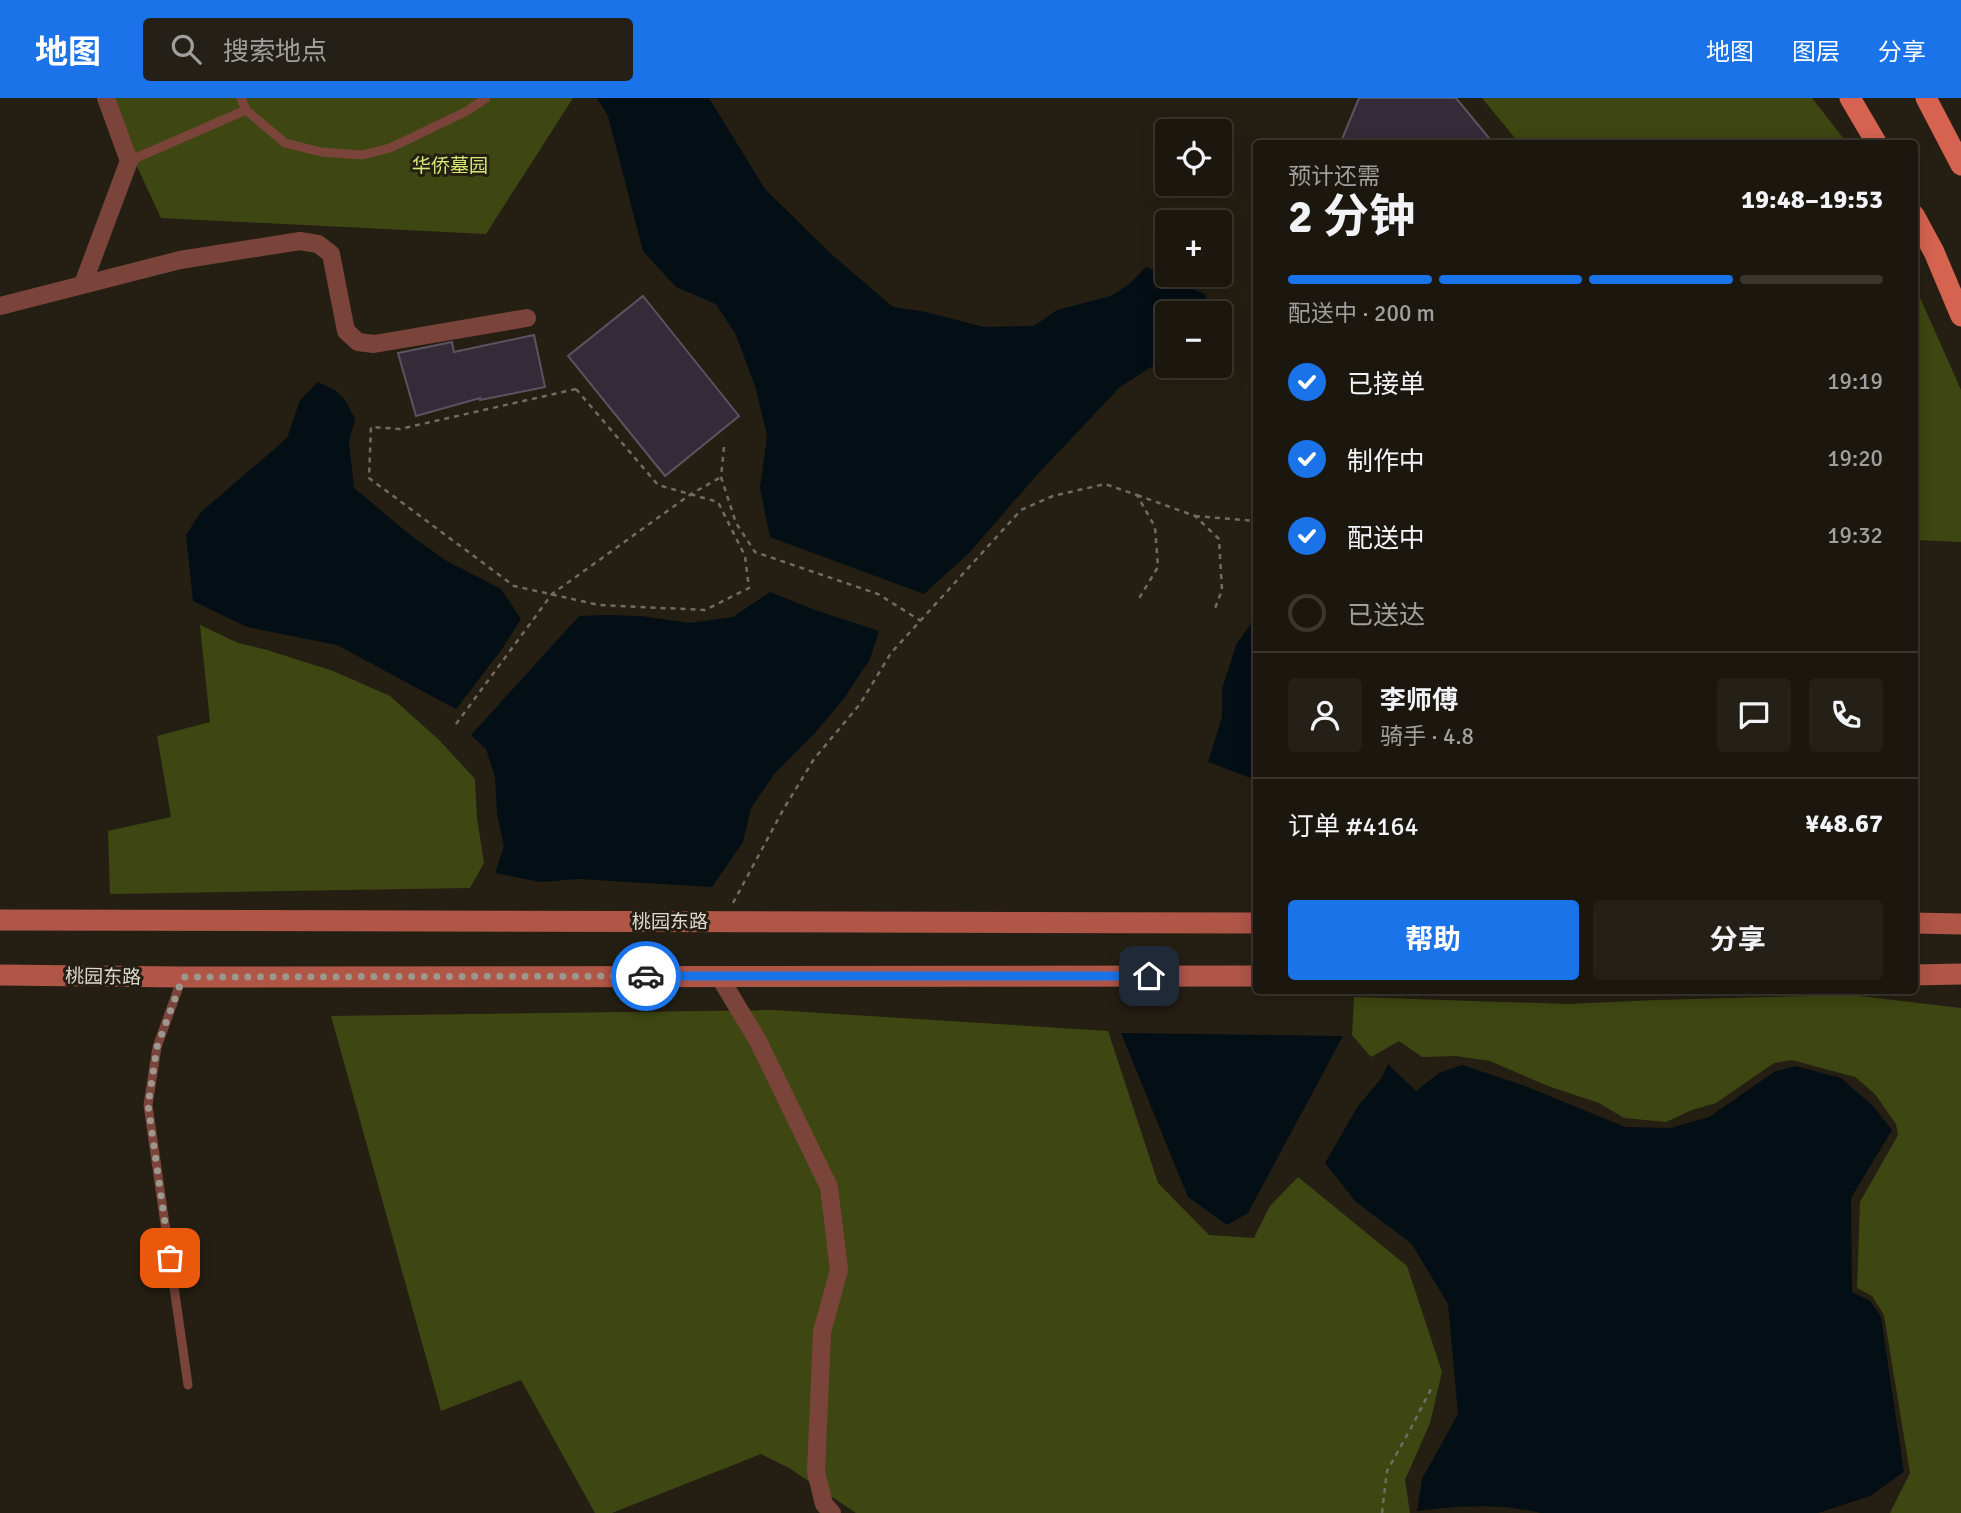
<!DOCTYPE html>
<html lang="zh">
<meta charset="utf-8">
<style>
:root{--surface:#1c170e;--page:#252017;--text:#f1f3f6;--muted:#a09f9e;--line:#3a362e;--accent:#1a73e8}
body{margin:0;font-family:Signika,"Noto Sans SC",sans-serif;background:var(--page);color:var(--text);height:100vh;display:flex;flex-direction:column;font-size:26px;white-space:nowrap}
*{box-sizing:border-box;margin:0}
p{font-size:23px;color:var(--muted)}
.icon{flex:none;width:38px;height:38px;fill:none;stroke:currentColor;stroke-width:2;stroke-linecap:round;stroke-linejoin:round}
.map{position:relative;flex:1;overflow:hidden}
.details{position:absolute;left:1253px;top:42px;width:665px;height:854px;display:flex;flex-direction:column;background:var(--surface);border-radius:7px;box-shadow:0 4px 18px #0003,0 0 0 2px var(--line)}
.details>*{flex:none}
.controls{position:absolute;left:1155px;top:21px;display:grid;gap:14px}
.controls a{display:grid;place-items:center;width:77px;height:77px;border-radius:7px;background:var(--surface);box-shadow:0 4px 18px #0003,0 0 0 2px var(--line);font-size:35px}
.pin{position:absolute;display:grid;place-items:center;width:60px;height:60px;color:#fff;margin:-30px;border-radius:14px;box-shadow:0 4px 10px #0006}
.courier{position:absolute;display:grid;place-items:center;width:70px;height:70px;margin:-35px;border:5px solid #1a73e8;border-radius:50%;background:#fff;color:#222;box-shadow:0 2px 9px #0007}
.summary em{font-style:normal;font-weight:700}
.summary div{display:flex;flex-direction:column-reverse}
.summary{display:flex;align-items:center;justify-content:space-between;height:119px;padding:0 35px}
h1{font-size:46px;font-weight:700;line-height:52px}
.bar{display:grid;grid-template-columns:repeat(4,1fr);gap:10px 7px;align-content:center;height:84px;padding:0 35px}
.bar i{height:9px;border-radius:5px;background:var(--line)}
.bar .selected{background:var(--accent)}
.bar p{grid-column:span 4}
.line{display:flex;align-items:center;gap:18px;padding:0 35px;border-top:2px solid var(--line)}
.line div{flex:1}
.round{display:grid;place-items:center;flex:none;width:74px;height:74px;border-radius:7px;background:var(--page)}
ol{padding:0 35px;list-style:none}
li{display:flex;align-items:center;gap:21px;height:77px}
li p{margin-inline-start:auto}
li .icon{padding:7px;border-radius:50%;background:var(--accent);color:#fff;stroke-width:4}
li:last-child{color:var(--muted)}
li i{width:38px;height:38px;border:4px solid var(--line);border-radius:50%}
.primary-button{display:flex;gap:14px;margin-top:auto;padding:14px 35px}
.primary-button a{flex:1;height:80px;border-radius:7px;background:var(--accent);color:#fff;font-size:28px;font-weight:700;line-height:80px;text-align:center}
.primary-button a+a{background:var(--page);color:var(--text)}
header{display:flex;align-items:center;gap:42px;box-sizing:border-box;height:98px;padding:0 35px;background:var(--accent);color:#fff}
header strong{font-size:33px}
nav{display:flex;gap:38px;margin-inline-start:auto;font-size:24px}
.search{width:490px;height:63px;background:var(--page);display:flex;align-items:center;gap:18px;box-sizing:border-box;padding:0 24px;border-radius:7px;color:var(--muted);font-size:26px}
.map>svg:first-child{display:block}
.green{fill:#3e4712}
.water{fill:#040e15}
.building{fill:#332c38;stroke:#5b5360;stroke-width:2}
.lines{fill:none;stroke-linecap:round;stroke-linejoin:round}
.path{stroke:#716c62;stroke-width:2.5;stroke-dasharray:5 5;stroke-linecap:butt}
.lane{stroke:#7b443a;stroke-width:9}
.street{stroke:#7b443a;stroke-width:18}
.secondary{stroke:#af5647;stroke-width:21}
.primary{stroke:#d66350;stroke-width:21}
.done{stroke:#9d988e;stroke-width:7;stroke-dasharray:0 12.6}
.route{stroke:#1a73e8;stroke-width:9}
.labels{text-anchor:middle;stroke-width:6;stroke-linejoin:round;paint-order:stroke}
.park-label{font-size:19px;fill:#d4ea74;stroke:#251f13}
.street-label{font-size:19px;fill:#ddd9d1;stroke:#251f13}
</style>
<header>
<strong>地图</strong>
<div class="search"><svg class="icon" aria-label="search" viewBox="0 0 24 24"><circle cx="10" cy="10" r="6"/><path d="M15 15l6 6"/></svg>搜索地点</div>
<nav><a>地图</a><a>图层</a><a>分享</a></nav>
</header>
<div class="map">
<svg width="1961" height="1415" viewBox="0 0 1961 1415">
<rect width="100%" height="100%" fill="#251f13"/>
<g class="green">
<path d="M 105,0 L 573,0 L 486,136 L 161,120 Z"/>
<path d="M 1482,0 L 1812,0 L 1847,45 L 1519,45 Z"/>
<path d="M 1914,186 L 1961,292 L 1961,444 L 1915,442 Z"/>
<path d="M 200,527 L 238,545 L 267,552 L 333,573 L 390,598 L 439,642 L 475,681 L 477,720 L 484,765 L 470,790 L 110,796 L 108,733 L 171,719 L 157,638 L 210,624 Z"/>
<path d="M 1851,897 L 1961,910 L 1961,1415 L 1890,1415 L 1910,1375 L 1884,1217 L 1872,1198 L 1857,1190 L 1860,1104 L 1898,1037 L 1896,1026 L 1875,996 L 1855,979 L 1792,962 L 1774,965 L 1716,1005 L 1692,1012 L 1666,1024 L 1624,1020 L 1599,1005 L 1548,988 L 1490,963 L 1456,958 L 1422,959 L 1399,943 L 1371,959 L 1352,937 L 1354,899 L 1568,906 L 1655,902 Z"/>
<path d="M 774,912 L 1108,933 L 1158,1085 L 1209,1137 L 1254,1140 L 1270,1108 L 1298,1079 L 1407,1168 L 1442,1274 L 1430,1325 L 1405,1382 L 1410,1415 L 856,1415 L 789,1370 L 761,1356 L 612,1415 L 595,1415 L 521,1282 L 441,1313 L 331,918 Z"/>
</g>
<g class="water">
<path d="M 597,0 L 709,0 L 765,91 L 830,155 L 893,209 L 926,214 L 984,229 L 1034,228 L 1057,212 L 1111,198 L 1128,187 L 1146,169 L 1206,197 L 1207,215 L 1167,215 L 1167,259 L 1120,289 L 1035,379 L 969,455 L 924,496 L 770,439 L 760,390 L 767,338 L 756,291 L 736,237 L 716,206 L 676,189 L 643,153 L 608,18 Z"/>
<path d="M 318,284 L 335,292 L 345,302 L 355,321 L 349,344 L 354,390 L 409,436 L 445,462 L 501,491 L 521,521 L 502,551 L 456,611 L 337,547 L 247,529 L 193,503 L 186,437 L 201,414 L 287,340 L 300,302 Z"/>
<path d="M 770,494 L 815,512 L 879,533 L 870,561 L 845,599 L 815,635 L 775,675 L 751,710 L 743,744 L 712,789 L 578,781 L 540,784 L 495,775 L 504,748 L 497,716 L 495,679 L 486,651 L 471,637 L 579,518 L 607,517 L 641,518 L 690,525 L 733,519 Z"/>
<path d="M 1256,518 L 1256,682 L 1208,664 L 1222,619 L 1222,591 L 1236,547 Z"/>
<path d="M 1121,935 L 1343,938 L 1248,1115 L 1227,1127 L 1188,1099 Z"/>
<path d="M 1388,966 L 1416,993 L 1439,975 L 1462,967 L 1525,988 L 1625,1029 L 1671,1030 L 1709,1019 L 1774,974 L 1795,968 L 1841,980 L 1873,1008 L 1892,1032 L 1851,1100 L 1852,1194 L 1870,1203 L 1881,1219 L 1904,1374 L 1870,1398 L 1818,1415 L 1541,1415 C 1500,1405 1459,1408 1417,1413 L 1422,1381 L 1458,1316 L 1448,1206 L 1411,1145 L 1356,1104 L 1325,1065 L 1358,1008 L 1381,981 Z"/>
</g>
<g class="building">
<path d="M 1359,0 L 1456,0 L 1494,46 L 1340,46 Z"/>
<path d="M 643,198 L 739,318 L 665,378 L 568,258 Z"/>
<path d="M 534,237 L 545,289 L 480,302 L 480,300 L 416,318 L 398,255 L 452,244 L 454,254 Z"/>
</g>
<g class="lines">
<g class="path">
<path d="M 576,291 L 658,387 L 718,404 L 745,458 L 749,490 L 705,512 L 599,507 L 514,488 L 369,380 L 371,329 L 400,331 Z"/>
<path d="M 724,349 L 721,379 L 736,425 L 755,454 L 878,496 L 921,523"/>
<path d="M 1137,397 L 1195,418 L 1219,441 L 1222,492 L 1214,513"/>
<path d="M 1195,418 L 1256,423"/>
<path d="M 456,626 L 552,496 L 691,396 L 721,379"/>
<path d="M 733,805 L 783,712 L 814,661 L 860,606 L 891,555 L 1021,412 L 1053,398 L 1105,386 L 1137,397 L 1155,429 L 1158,469 L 1138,502"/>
<path d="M 1382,1415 L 1387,1373 L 1411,1330 L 1431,1291"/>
</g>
<g class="lane">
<path d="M 241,0 L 246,12 L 285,45 L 321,54 L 362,57 L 390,50 L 467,13 L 486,0"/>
<path d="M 129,63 L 246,12"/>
<path d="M 182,880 L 157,949 L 148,1007 L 188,1287"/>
</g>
<g class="street">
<path d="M 83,186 L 129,63 L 106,0"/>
<path d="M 0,208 L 180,162 L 300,143 L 318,146 L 331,156 L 346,233 L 358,244 L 374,246 L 527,220"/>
<path d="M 719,878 L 758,943 L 829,1089 L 839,1172 L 822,1234 L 816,1374 L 824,1406 L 832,1415"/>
</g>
<g class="secondary">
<path d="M 0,822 L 1256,825"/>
<path d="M 1914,825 L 1961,826"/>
<path d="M 0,877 L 182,879 L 1256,878"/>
<path d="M 1914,877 L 1961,876"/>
</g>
<g class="primary">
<path d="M 1850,0 L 1877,46"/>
<path d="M 1926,0 L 1961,67"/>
<path d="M 1914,117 L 1934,154 L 1961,218"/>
</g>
</g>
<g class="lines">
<path class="done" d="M 170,1160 L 148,1007 L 157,949 L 183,879 L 646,878"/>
<path class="route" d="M 646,878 L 1149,878"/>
</g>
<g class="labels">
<g class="park-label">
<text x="450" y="74">华侨墓园</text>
</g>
<g class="street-label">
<text x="670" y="830">桃园东路</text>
<text transform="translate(103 878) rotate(1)" y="7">桃园东路</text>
</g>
</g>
</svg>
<div class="controls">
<a><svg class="icon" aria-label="locate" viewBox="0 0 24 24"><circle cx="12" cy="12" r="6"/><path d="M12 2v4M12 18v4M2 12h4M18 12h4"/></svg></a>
<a>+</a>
<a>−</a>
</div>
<div class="pin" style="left:170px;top:1160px;background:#ea580c"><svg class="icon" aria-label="bag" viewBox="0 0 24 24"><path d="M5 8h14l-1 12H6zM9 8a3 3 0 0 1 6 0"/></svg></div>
<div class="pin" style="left:1149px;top:878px;background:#1f2937"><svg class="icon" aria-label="home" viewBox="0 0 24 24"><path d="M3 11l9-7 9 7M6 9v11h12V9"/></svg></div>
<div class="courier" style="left:646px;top:878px"><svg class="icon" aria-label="car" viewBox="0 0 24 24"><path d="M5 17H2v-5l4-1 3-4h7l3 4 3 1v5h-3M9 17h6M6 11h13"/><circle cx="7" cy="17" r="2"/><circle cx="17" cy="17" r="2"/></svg></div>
<section class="details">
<div class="summary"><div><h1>2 分钟</h1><p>预计还需</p></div><em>19:48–19:53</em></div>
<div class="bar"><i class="selected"></i><i class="selected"></i><i class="selected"></i><i></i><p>配送中 · 200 m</p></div>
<ol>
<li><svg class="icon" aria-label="check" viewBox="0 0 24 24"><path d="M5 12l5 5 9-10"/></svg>已接单<p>19:19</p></li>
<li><svg class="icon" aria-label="check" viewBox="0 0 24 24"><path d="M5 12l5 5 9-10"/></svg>制作中<p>19:20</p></li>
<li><svg class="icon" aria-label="check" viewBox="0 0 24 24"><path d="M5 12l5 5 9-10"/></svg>配送中<p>19:32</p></li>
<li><i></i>已送达</li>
</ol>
<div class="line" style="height:126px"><a class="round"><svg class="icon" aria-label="person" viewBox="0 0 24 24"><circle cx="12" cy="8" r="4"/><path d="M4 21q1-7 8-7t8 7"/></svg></a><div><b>李师傅</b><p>骑手 · 4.8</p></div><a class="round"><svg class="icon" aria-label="chat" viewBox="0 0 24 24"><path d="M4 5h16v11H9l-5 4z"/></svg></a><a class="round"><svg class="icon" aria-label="phone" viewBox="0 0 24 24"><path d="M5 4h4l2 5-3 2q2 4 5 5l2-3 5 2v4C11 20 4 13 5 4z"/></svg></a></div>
<div class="line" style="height:91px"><div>订单 #4164</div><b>¥48.67</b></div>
<div class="primary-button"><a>帮助</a><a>分享</a></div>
</section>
</div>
